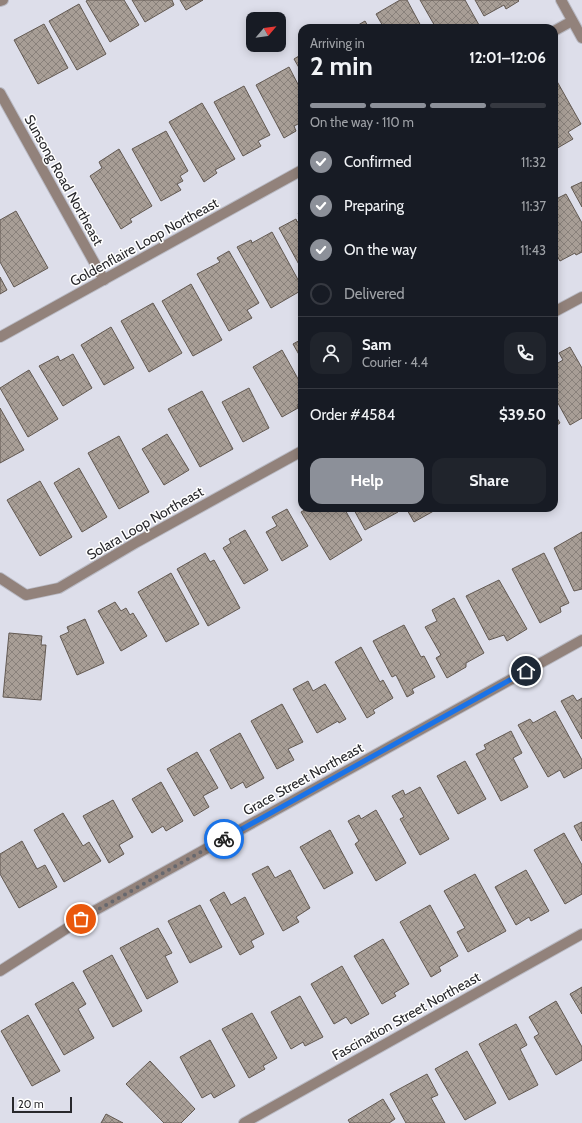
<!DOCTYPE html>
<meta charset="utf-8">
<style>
:root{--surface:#171b24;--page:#20242c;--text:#f1f3f6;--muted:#9ea1a6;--line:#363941;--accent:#8c9099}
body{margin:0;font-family:Cabin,sans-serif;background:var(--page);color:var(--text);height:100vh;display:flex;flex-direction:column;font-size:15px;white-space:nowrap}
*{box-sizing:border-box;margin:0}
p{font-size:13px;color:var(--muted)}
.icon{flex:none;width:22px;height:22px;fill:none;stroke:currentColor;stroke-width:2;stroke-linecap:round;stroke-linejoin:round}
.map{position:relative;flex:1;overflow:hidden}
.side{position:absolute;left:298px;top:24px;width:260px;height:488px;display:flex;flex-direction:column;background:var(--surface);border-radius:12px;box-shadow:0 2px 10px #0003}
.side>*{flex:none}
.needle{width:26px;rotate:61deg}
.tools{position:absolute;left:246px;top:12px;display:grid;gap:8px}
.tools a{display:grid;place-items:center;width:40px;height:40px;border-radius:8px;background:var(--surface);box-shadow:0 2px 10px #0003;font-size:20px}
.scale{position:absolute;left:12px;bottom:10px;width:60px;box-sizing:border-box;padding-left:4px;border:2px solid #28282c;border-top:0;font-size:11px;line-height:14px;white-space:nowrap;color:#28282c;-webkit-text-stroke:3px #fff;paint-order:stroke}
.pin{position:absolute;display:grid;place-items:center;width:34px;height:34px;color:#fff;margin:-17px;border:2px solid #fff;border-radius:50%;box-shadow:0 1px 4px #0007}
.courier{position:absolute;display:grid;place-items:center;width:40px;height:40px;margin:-20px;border:3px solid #1a73e8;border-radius:50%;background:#fff;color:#222;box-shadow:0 1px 5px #0007}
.head em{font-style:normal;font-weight:800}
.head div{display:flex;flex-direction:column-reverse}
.head{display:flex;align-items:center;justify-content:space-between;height:68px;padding:0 12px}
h1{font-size:26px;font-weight:800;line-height:30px}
.bar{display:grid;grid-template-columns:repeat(4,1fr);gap:6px 4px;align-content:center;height:48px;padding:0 12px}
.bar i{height:5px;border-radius:3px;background:var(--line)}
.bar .selected{background:var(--accent)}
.bar p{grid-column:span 4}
.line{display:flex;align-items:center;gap:10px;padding:0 12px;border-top:1px solid var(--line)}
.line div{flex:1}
.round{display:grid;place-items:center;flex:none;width:42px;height:42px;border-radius:12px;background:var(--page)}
ol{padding:0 12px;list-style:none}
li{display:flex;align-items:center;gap:12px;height:44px}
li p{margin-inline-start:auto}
li .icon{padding:4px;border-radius:50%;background:var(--accent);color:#fff;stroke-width:4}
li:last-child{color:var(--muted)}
li i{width:22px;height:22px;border:2px solid var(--line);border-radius:50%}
.cta{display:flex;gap:8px;margin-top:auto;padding:8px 12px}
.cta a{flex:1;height:46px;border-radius:12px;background:var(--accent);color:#fff;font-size:16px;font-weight:800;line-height:46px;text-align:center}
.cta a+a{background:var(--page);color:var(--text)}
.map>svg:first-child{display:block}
.building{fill:url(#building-cross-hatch);stroke:#625952}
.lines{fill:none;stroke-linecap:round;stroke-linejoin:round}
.minor-casing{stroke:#b9bac4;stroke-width:12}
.minor{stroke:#92827b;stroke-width:10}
.done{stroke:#67686e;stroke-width:4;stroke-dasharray:0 7.2}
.route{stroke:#1a73e8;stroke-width:5}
.labels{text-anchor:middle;stroke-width:3;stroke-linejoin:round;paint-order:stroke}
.street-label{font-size:14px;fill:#28282c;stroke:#fff}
</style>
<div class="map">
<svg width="582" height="1123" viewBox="0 0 582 1123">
<defs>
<pattern id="building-cross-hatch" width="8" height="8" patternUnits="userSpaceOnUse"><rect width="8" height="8" fill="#a89e96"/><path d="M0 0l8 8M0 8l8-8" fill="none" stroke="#89817b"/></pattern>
</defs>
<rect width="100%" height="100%" fill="#dddeea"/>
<g class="building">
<path d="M 88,0 L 124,0 L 139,25 L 110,42 L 86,1 Z"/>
<path d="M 132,0 L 172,0 L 174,5 L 145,22 Z"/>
<path d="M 180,0 L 203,0 L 186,10 Z"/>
<path d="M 400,0 L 407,0 L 422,28 L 384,28 L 376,14 Z"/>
<path d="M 420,0 L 465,0 L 479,25 L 474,28 L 436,28 Z"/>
<path d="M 475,0 L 518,0 L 519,1 L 506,9 L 504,5 L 484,16 Z"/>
<path d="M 79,4 L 106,54 L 77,70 L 49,21 Z"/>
<path d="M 365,21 L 369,28 L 353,28 Z"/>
<path d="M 44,24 L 68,68 L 38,84 L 14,40 Z"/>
<path d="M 302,54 L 302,73 L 294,59 Z"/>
<path d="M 289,67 L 302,92 L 302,122 L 294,126 L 296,131 L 284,138 L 256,85 Z"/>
<path d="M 554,76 L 581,124 L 568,132 L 573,139 L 554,150 Z"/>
<path d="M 244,86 L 270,135 L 258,141 L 261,146 L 243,156 L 214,102 Z"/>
<path d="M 202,103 L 235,159 L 215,170 L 217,173 L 204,182 L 169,122 Z"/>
<path d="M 166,131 L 188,171 L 180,176 L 183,181 L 177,184 L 181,190 L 161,201 L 132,149 Z"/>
<path d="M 119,149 L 152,206 L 130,219 L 132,222 L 121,229 L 90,176 L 102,168 L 99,162 Z"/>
<path d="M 582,182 L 582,207 L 571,187 Z"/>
<path d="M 566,194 L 582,223 L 582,252 L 576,255 L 575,253 L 560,261 L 554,251 L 554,200 Z"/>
<path d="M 302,210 L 302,270 L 279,228 L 296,219 L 297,222 L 302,219 L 298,213 Z"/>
<path d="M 16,211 L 48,268 L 14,287 L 0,262 L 0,220 Z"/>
<path d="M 272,232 L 302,287 L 302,290 L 271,308 L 237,247 L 251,240 L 252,243 Z"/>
<path d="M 229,251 L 259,303 L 247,310 L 252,318 L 229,331 L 197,274 L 220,262 L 217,258 Z"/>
<path d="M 0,277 L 7,290 L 0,294 Z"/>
<path d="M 191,284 L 222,340 L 193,356 L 162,301 Z"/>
<path d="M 153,303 L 182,353 L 149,372 L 121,321 Z"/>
<path d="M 111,327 L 134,368 L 104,385 L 81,345 Z"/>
<path d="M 302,339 L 302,360 L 293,344 Z"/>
<path d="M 570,347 L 582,368 L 582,418 L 570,425 L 554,396 L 554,361 L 556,360 L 558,363 L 563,360 L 559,353 Z"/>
<path d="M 282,350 L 302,386 L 302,402 L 297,405 L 298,408 L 282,417 L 253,367 Z"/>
<path d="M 73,354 L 92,388 L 63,406 L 39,366 L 58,356 L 60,361 Z"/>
<path d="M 29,370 L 58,419 L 28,437 L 0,388 Z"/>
<path d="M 249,388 L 269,428 L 243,442 L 222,402 Z"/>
<path d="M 202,391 L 233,449 L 200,467 L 168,409 Z"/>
<path d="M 0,408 L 24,450 L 0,463 Z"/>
<path d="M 554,413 L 560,423 L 554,427 Z"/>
<path d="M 167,434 L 189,470 L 164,485 L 142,449 Z"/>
<path d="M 119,436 L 149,492 L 119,509 L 88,453 Z"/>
<path d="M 79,468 L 107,517 L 82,532 L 54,483 Z"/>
<path d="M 40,481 L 72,537 L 40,556 L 7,500 Z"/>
<path d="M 308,508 L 344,508 L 362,540 L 330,560 L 301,512 Z"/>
<path d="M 353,508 L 395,508 L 398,512 L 365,530 Z"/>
<path d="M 406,508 L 439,508 L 414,522 Z"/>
<path d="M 287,509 L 308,546 L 282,561 L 266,532 L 277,526 L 272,517 Z"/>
<path d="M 245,530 L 268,570 L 244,584 L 223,548 L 231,543 L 229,539 Z"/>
<path d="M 582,532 L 582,589 L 574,591 L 554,548 Z"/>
<path d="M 205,553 L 210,562 L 214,560 L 240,608 L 208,626 L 177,569 Z"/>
<path d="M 544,553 L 569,603 L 560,607 L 561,612 L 540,623 L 512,569 Z"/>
<path d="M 171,573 L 199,624 L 166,642 L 138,592 Z"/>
<path d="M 499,580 L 527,629 L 507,641 L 504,635 L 489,640 L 466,596 Z"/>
<path d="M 454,598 L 484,653 L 466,663 L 466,667 L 447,678 L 436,658 L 441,655 L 425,627 L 437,621 L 432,610 Z"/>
<path d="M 115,602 L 121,611 L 126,608 L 130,615 L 133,613 L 147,636 L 121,651 L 98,611 Z"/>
<path d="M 85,619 L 104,663 L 77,675 L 60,636 L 69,632 L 67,627 Z"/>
<path d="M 404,625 L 421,657 L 424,656 L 435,677 L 412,689 L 414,693 L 407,697 L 396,675 L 392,677 L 373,641 Z"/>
<path d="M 9,633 L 42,636 L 41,645 L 46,645 L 41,700 L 3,697 Z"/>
<path d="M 361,647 L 380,682 L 383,680 L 393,698 L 373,710 L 375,713 L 367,718 L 335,662 Z"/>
<path d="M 308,681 L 313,691 L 325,684 L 346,719 L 339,723 L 338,721 L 317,733 L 293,689 Z"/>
<path d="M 573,695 L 577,701 L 582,698 L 582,739 L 561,701 Z"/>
<path d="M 282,704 L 303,742 L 288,749 L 294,760 L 277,769 L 251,721 Z"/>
<path d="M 555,711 L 582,760 L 582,768 L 564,778 L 560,770 L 548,777 L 518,725 L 530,719 L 533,723 Z"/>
<path d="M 511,731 L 522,753 L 513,758 L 528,787 L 501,801 L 476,754 L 486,749 L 484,745 Z"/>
<path d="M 240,733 L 264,778 L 246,788 L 243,782 L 231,789 L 210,750 Z"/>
<path d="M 197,752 L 218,788 L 203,796 L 209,807 L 194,816 L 167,769 Z"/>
<path d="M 465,761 L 486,799 L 458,814 L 437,776 Z"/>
<path d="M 161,782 L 183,821 L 166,831 L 163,826 L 152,833 L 132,799 Z"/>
<path d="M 420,787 L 449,839 L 420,855 L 400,819 L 404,817 L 392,796 L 403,790 L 405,795 Z"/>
<path d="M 113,800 L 133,837 L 119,845 L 124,854 L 109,863 L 83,816 Z"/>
<path d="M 376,810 L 406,863 L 376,881 L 355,844 L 359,841 L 348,821 L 359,815 L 361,819 Z"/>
<path d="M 63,813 L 83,846 L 89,842 L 101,861 L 64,882 L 34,830 Z"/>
<path d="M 582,822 L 582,841 L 574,826 Z"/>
<path d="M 330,830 L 353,873 L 324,889 L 300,847 Z"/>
<path d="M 564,833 L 582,865 L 582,894 L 565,904 L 534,850 Z"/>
<path d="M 22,841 L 37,869 L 45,865 L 57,887 L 19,908 L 0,874 L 0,854 Z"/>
<path d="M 268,866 L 275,878 L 290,870 L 310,908 L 296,917 L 299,922 L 283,931 L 252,874 Z"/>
<path d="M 526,870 L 549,911 L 531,921 L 529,917 L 516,925 L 495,887 Z"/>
<path d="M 475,874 L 506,931 L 468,952 L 457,932 L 465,928 L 444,891 Z"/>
<path d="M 224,892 L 231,905 L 245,897 L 264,934 L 251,941 L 254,947 L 240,955 L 210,900 Z"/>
<path d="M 200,905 L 222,947 L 190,963 L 168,921 Z"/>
<path d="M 430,905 L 458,956 L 439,967 L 441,971 L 431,977 L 400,922 Z"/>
<path d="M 158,928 L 172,953 L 165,956 L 178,982 L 147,999 L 120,948 Z"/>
<path d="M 383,939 L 409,984 L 394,993 L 396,996 L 382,1004 L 354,956 Z"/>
<path d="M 112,955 L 142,1011 L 113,1027 L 83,971 Z"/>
<path d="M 342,966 L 369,1014 L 351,1024 L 346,1017 L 334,1024 L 311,984 Z"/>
<path d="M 73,982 L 86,1004 L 78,1009 L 94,1038 L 64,1055 L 35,1004 Z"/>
<path d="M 582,987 L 582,1014 L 570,994 Z"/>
<path d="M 300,996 L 323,1037 L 305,1046 L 303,1042 L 291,1049 L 271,1012 Z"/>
<path d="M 556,1001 L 582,1047 L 582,1060 L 556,1075 L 534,1037 L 539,1034 L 529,1017 Z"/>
<path d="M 252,1013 L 277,1058 L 263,1066 L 265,1069 L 249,1078 L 222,1029 Z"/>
<path d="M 28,1015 L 60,1071 L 32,1086 L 1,1031 Z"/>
<path d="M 516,1024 L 527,1045 L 520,1049 L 538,1085 L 509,1100 L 479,1044 Z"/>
<path d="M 210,1040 L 235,1086 L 214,1098 L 211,1093 L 202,1098 L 180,1057 Z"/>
<path d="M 467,1051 L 496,1103 L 465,1120 L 435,1069 Z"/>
<path d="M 150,1061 L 195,1109 L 181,1123 L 164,1123 L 126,1084 Z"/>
<path d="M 427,1074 L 438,1095 L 431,1098 L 445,1123 L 406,1123 L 390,1094 Z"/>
<path d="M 383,1099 L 395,1119 L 389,1123 L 350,1123 L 348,1120 Z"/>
<path d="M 106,1114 L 123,1123 L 101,1123 Z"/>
</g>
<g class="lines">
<g class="minor-casing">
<g id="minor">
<path d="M 561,0 L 582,38"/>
<path d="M 0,1 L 3,0"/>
<path d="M 554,31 L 572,21"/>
<path d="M 0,93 L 104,280"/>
<path d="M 554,312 L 582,297"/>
<path d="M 0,337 L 302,170"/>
<path d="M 0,578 L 26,595 L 59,588 L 137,542 L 302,451"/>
<path d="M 0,971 L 94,911 L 582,640"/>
<path d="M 244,1123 L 582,934"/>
</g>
</g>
<use href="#minor" class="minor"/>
</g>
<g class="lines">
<path class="done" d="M 81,919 L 224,839"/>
<path class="route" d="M 224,839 L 526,671"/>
</g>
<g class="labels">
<g class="street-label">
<text transform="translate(64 180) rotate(61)" y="5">Sunsong Road Northeast</text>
<text transform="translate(144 242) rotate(-29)" y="5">Goldenflaire Loop Northeast</text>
<text transform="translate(145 523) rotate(-30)" y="5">Solara Loop Northeast</text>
<text transform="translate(303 779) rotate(-29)" y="5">Grace Street Northeast</text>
<text transform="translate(406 1016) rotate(-29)" y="5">Fascination Street Northeast</text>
</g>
</g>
</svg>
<div class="tools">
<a><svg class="needle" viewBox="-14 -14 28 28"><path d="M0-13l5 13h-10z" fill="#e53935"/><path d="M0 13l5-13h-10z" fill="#9ea1a6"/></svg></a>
</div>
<div class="scale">20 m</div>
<div class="pin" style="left:81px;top:919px;background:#ea580c"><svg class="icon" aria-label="bag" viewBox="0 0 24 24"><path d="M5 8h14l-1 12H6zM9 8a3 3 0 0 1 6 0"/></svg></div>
<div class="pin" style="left:526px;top:671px;background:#1f2937"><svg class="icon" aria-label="home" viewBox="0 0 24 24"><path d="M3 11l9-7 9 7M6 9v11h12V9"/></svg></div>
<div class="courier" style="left:224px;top:839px"><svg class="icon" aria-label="bike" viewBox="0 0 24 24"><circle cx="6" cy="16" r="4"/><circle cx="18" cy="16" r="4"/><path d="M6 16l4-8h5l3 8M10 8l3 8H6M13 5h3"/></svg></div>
<section class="side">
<div class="head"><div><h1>2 min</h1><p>Arriving in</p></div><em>12:01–12:06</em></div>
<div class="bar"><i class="selected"></i><i class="selected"></i><i class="selected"></i><i></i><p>On the way · 110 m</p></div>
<ol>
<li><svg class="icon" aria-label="check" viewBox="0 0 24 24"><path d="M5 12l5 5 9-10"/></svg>Confirmed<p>11:32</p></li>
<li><svg class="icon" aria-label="check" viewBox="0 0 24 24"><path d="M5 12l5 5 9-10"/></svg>Preparing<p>11:37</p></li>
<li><svg class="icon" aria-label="check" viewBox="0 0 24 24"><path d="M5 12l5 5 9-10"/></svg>On the way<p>11:43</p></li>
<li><i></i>Delivered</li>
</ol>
<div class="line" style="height:72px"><a class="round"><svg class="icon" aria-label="person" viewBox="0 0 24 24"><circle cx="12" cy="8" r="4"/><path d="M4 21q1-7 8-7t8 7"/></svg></a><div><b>Sam</b><p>Courier · 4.4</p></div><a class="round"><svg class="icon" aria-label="phone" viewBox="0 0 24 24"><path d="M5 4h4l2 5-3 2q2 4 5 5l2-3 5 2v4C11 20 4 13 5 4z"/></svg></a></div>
<div class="line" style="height:52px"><div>Order #4584</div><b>$39.50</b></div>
<div class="cta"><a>Help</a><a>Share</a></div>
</section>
</div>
